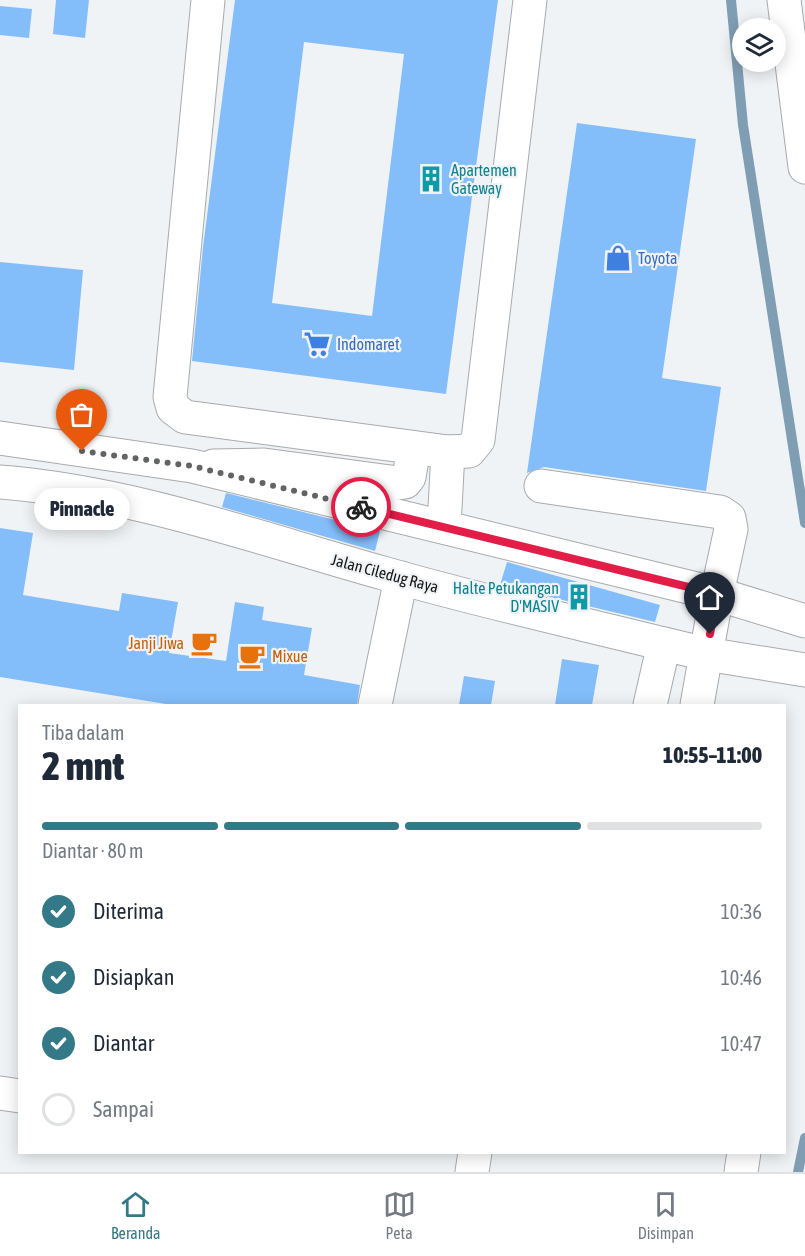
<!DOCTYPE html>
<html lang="id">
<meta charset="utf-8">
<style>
:root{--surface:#fff;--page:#f6f6f7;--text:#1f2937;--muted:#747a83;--line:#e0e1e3;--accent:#347987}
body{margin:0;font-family:"Asap Condensed",sans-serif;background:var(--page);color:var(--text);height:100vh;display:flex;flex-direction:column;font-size:22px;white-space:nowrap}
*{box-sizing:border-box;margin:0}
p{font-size:20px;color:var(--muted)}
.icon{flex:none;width:33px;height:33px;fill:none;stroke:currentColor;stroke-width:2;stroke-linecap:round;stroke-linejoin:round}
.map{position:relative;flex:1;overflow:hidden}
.side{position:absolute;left:18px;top:704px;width:768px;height:450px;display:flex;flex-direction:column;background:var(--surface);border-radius:0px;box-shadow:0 3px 15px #0003}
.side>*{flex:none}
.controls{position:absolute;left:732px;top:18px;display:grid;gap:12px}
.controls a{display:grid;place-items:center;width:54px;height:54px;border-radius:50%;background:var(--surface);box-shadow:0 3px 15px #0003;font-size:30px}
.pin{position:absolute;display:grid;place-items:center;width:51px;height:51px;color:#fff;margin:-62px -26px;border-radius:50% 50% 50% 0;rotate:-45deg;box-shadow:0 0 6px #0007}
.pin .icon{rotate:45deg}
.courier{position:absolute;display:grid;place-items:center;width:60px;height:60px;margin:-30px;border:4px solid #e11d48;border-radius:50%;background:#fff;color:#222;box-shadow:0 2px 8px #0007}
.bubble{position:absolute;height:42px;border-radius:21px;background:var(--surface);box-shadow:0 3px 15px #0003;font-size:20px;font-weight:800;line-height:42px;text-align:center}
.headline em{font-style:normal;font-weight:800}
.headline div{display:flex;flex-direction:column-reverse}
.headline{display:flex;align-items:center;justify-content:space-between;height:102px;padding:0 24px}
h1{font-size:39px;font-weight:800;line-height:45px}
.bar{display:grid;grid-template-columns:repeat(4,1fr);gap:9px 6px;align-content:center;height:72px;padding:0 24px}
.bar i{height:8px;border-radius:4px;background:var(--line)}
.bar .current{background:var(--accent)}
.bar p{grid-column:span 4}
ol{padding:0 24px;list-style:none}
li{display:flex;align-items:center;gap:18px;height:66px}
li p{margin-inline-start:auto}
li .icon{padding:6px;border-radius:50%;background:var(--accent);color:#fff;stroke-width:4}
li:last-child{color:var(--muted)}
li i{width:33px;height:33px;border:3px solid var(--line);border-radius:50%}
.tabs{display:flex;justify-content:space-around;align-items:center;height:84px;border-top:2px solid var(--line);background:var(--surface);font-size:16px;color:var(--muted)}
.tabs a{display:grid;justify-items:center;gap:3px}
.tabs .current{color:var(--accent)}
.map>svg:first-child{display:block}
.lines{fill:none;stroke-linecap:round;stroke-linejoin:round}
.stream{stroke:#7f9eb4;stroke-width:10}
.building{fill:#83bdfa;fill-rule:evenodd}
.minor-casing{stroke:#a8aaad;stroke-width:35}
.major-casing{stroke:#a8aaad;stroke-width:35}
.minor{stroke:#fff;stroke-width:33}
.major{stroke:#fff;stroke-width:33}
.done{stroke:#626364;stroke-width:6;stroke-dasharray:0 10.8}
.route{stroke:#e11d48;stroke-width:8}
.labels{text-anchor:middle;stroke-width:4.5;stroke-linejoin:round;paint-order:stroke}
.culture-label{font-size:16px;fill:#0d838f;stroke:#f0f3f5;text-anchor:start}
.shop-label{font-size:16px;fill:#366cbe;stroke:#f0f3f5;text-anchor:start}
.street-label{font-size:16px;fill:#151516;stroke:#f0f3f5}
.food-label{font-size:16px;fill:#c56008;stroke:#f0f3f5;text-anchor:end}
</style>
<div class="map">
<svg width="805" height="1172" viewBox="0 0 805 1172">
<rect width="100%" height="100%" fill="#f0f3f5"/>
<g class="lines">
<g class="stream">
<path d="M 731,0 L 743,125 L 805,523"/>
<path d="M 798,1172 L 805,1138"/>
</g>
</g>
<g class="building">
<path d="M 56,0 L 89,0 L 85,38 L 53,34 Z"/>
<path d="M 235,0 L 498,0 L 446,394 L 192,361 L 203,247 ZM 304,42 L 404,54 L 372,316 L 272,303 Z"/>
<path d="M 0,6 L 32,9 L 29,38 L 0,35 Z"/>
<path d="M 577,123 L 696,139 L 662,378 L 721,387 L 706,491 L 544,467 L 527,473 Z"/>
<path d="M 0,262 L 83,270 L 74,370 L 0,362 Z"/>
<path d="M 226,493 L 380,531 L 375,551 L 222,507 Z"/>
<path d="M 0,528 L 33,533 L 23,595 L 119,611 L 122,593 L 178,602 L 169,653 L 226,661 L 235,602 L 264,607 L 262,620 L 312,628 L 304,675 L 360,685 L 357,705 L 172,705 L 0,677 Z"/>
<path d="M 507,562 L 660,605 L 655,622 L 500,585 Z"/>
<path d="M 562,659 L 599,665 L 592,705 L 555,705 Z"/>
<path d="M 464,676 L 495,681 L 491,705 L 459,705 Z"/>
</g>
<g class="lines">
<g class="minor-casing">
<g id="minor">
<path d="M 208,0 L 170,397 L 173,408 L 185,417 L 448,452 L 469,451 L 478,440 L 530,0"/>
<path d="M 784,0 L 805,167"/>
<path d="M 213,466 L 264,465 L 398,483 L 405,482 L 409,477 L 414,448"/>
<path d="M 541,486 L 720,512 L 729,518 L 731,529 L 717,594"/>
<path d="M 444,527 L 448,452"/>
<path d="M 375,705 L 401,578"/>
<path d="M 650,705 L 664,644"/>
<path d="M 697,705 L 706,654"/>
<path d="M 0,1093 L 20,1096"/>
<path d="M 472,1172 L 475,1152"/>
<path d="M 741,1172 L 744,1152"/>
</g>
</g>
<g class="major-casing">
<g id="major">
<path d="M 0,438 L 192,466 L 717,594 L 805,621"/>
<path d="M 0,482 C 130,492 258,538 383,573 C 476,600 571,621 664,644 L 706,654 L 805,670"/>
<path d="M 706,654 L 717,594"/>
</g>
</g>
<use href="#minor" class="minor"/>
<use href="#major" class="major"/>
</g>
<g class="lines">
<path class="done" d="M 82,451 L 192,466 L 361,507"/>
<path class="route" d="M 361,507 L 717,594 L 710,634"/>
</g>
<defs>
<g id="building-bare" transform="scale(2.07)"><path d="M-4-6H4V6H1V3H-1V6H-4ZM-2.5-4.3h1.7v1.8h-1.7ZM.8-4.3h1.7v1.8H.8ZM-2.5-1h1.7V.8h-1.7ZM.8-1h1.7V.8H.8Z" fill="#0f9aa8" stroke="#f0f3f5" stroke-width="2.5" paint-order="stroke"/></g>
<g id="shop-bare" transform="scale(2.07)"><path d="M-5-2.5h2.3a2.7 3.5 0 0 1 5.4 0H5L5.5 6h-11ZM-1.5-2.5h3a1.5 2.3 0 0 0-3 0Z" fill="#3f7fe0" stroke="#f0f3f5" stroke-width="2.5" paint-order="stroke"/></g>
<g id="supermarket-bare" transform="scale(2.07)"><path d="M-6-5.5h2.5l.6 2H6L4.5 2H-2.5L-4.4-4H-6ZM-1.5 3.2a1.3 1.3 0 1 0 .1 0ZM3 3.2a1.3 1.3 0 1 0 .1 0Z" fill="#3f7fe0" stroke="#f0f3f5" stroke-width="2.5" paint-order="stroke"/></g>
<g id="cafe-bare" transform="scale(2.07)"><path d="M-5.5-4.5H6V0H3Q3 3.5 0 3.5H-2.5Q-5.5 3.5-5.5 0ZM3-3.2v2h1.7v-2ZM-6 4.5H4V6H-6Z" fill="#e8710a" stroke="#f0f3f5" stroke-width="2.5" paint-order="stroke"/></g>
</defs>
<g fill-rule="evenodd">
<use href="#building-bare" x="431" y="179"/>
<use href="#shop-bare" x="618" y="258"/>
<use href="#supermarket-bare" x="317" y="344"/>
<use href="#building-bare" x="579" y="597"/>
<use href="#cafe-bare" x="204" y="643"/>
<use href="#cafe-bare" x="252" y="656"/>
</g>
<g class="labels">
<g class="culture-label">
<text x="451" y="176">Apartemen<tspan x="451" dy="18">Gateway</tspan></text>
<text x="559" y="594" text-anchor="end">Halte Petukangan<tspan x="559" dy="18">D'MASIV</tspan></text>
</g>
<g class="shop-label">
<text x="638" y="264">Toyota</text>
<text x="337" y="350">Indomaret</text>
</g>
<g class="street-label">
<text transform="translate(385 573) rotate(15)" y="6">Jalan Ciledug Raya</text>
</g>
<g class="food-label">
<text x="184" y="649">Janji Jiwa</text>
<text x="272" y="662" text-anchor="start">Mixue</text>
</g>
</g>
</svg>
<div class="controls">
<a><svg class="icon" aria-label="layers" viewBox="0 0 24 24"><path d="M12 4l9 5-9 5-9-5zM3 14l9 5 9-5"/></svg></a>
</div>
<div class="pin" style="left:82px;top:451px;background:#ea580c"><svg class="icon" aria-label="bag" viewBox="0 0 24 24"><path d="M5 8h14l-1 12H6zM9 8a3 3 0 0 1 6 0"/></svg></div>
<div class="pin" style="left:710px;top:634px;background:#1f2937"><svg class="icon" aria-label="home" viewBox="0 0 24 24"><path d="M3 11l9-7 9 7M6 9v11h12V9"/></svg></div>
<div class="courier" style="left:361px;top:507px"><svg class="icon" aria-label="bike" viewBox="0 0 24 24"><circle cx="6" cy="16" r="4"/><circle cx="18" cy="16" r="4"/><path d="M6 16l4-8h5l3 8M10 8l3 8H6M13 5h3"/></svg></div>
<div class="bubble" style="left:34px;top:488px;width:96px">Pinnacle</div>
<section class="side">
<div class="headline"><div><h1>2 mnt</h1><p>Tiba dalam</p></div><em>10:55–11:00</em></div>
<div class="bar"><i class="current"></i><i class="current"></i><i class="current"></i><i></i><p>Diantar · 80 m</p></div>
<ol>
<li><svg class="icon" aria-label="check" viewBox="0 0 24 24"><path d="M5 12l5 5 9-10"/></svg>Diterima<p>10:36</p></li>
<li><svg class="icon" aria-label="check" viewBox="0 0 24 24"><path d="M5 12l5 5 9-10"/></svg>Disiapkan<p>10:46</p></li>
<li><svg class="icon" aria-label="check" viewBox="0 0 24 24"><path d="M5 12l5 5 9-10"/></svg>Diantar<p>10:47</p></li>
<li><i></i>Sampai</li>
</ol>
</section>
</div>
<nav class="tabs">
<a class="current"><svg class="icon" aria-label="home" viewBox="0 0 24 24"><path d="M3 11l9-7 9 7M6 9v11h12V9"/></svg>Beranda</a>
<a><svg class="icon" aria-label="map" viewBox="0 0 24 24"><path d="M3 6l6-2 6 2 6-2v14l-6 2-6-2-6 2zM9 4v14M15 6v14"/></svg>Peta</a>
<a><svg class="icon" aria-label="saved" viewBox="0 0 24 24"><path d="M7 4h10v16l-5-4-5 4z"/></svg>Disimpan</a>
</nav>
